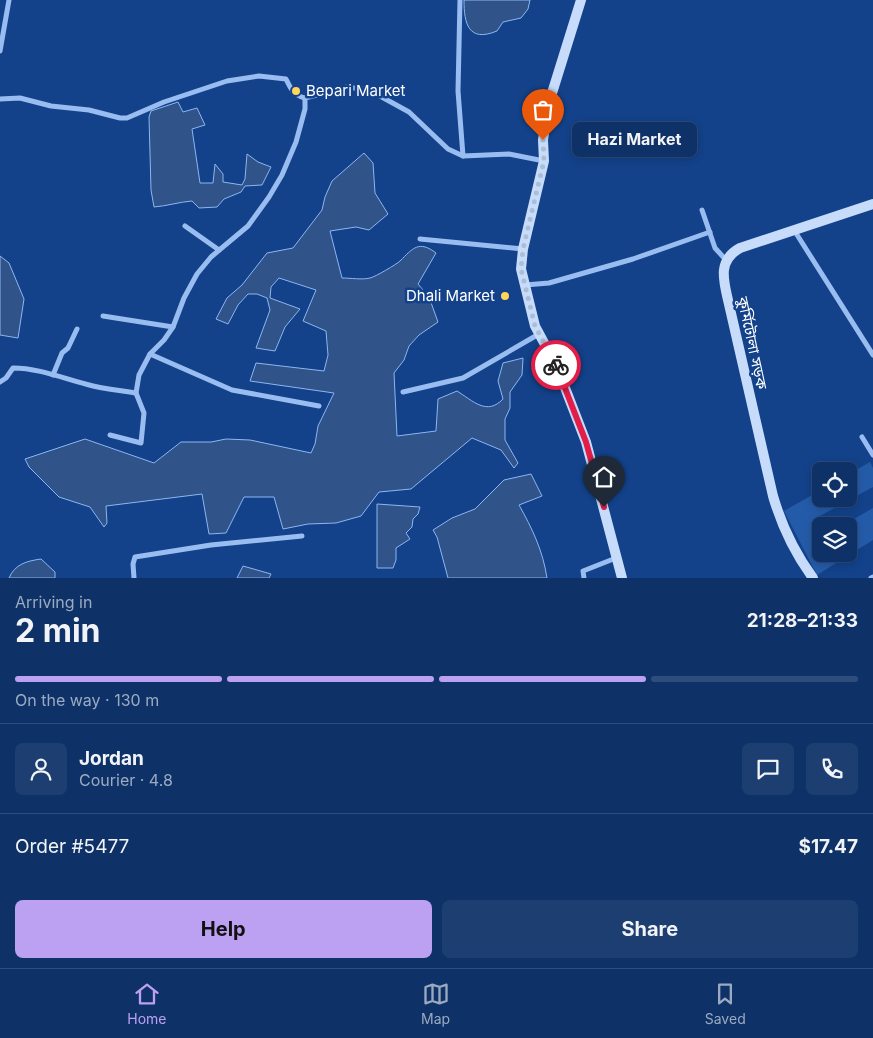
<!DOCTYPE html>
<meta charset="utf-8">
<style>
:root{--surface:#0e3268;--page:#1c3e71;--text:#f1f3f6;--muted:#9baac0;--line:#2e4d7c;--accent:#bca0f2}
body{margin:0;font-family:Inter,"Noto Sans Bengali",sans-serif;background:var(--page);color:var(--text);height:100vh;display:flex;flex-direction:column;font-size:19px;white-space:nowrap}
*{box-sizing:border-box;margin:0}
p{font-size:16px;color:var(--muted)}
.icon{flex:none;width:28px;height:28px;fill:none;stroke:currentColor;stroke-width:2;stroke-linecap:round;stroke-linejoin:round}
.map{position:relative;height:578px;overflow:hidden}
.panel{display:flex;flex-direction:column;background:var(--surface);flex:1}
.panel>*{flex:none}
.tools{position:absolute;left:812px;top:462px;display:grid;gap:10px}
.tools a{display:grid;place-items:center;width:45px;height:45px;border-radius:8px;background:var(--surface);box-shadow:0 2px 8px #0003,0 0 0 1px var(--line);font-size:25px}
.pin{position:absolute;display:grid;place-items:center;width:42px;height:42px;color:#fff;margin:-51px -21px;border-radius:50% 50% 50% 0;rotate:-45deg;box-shadow:0 0 5px #0007}
.pin .icon{rotate:45deg}
.courier{position:absolute;display:grid;place-items:center;width:50px;height:50px;margin:-25px;border:4px solid #e11d48;border-radius:50%;background:#fff;color:#222;box-shadow:0 1px 6px #0007}
.bubble{position:absolute;height:35px;border-radius:8px;background:var(--surface);box-shadow:0 2px 8px #0003,0 0 0 1px var(--line);font-size:16px;font-weight:700;line-height:35px;text-align:center}
.summary em{font-style:normal;font-weight:700}
.summary div{display:flex;flex-direction:column-reverse}
.summary{display:flex;align-items:center;justify-content:space-between;height:85px;padding:0 15px}
h1{font-size:32px;font-weight:700;line-height:38px}
.bar{display:grid;grid-template-columns:repeat(4,1fr);gap:8px 5px;align-content:center;height:60px;padding:0 15px}
.bar i{height:6px;border-radius:4px;background:var(--line)}
.bar .on{background:var(--accent)}
.bar p{grid-column:span 4}
.line{display:flex;align-items:center;gap:12px;padding:0 15px;border-top:1px solid var(--line)}
.line div{flex:1}
.round{display:grid;place-items:center;flex:none;width:52px;height:52px;border-radius:8px;background:var(--page)}
.cta{display:flex;gap:10px;margin-top:auto;padding:10px 15px}
.cta a{flex:1;height:58px;border-radius:8px;background:var(--accent);color:#111;font-size:20px;font-weight:700;line-height:58px;text-align:center}
.cta a+a{background:var(--page);color:var(--text)}
.tabs{display:flex;justify-content:space-around;align-items:center;height:70px;border-top:1px solid var(--line);background:var(--surface);font-size:14px;color:var(--muted)}
.tabs a{display:grid;justify-items:center;gap:2px}
.tabs .on{color:var(--accent)}
.map>svg:first-child{display:block}
.green{fill:#245ba9}
.water{fill:#305389;stroke:#8bb7f4}
.lines{fill:none;stroke-linecap:round;stroke-linejoin:round}
.street{stroke:#99bdf0;stroke-width:5}
.secondary{stroke:#c7dbfb;stroke-width:10}
.done{stroke:#acbdd6;stroke-width:5;stroke-dasharray:0 9}
.route{stroke:#e11d48;stroke-width:6}
.poi-dot{fill:#ffd658;stroke:#13428a;stroke-width:2}
.labels{text-anchor:middle;stroke-width:5;stroke-linejoin:round;paint-order:stroke}
.poi-label{font-size:15px;fill:#fff;stroke:#13428a;text-anchor:start}
.street-label{font-size:15px;fill:#fff;stroke:#13428a}
</style>
<div class="map">
<svg width="873" height="578" viewBox="0 0 873 578">
<rect width="100%" height="100%" fill="#13428a"/>
<path class="green" d="M 870,462 L 873,468 L 873,487 L 818,517 L 822,526 L 821,554 L 849,554 L 849,526 L 842,526 L 873,508 L 873,540 L 817,575 L 784,511 L 821,490 L 821,499 L 849,499 L 849,474 Z"/>
<g class="water">
<path d="M 464,0 L 530,0 L 528,9 L 521,18 L 503,22 L 497,31 C 468,43 464,23 464,0 Z"/>
<path d="M 178,102 L 183,112 L 197,108 L 205,125 L 192,129 L 200,183 L 213,183 L 215,164 L 223,174 L 223,182 L 242,185 L 245,179 L 247,154 L 258,162 L 271,167 L 262,185 L 245,186 L 241,192 L 224,199 L 217,207 L 199,208 L 192,201 C 179,202 167,206 154,207 L 151,190 L 149,117 L 151,111 Z"/>
<path d="M 364,153 L 373,163 L 375,193 L 388,214 L 369,230 L 356,227 L 330,231 L 342,278 C 351,278 362,280 370,278 C 375,277 397,264 400,261 C 413,248 419,240 436,253 L 418,284 L 429,297 L 438,322 L 419,335 L 409,346 L 404,360 L 394,373 L 397,436 L 436,431 L 438,399 L 457,391 C 473,401 487,416 503,399 L 498,381 L 503,363 L 523,358 L 522,375 L 510,392 L 510,408 L 505,419 L 505,440 L 518,463 L 514,468 L 501,450 L 472,438 L 411,489 L 379,492 L 361,516 L 336,523 L 308,524 L 283,529 L 274,497 L 244,497 L 226,533 L 209,534 L 202,494 L 106,506 L 107,523 L 104,527 L 90,507 L 59,497 L 29,467 L 25,459 L 85,439 L 154,463 L 181,442 L 211,442 L 226,439 L 250,440 L 311,453 L 315,444 L 318,426 L 334,393 L 250,381 L 256,363 L 324,371 L 328,355 L 326,331 L 303,321 L 316,290 L 279,278 L 271,287 L 270,298 L 300,309 L 285,327 L 275,351 L 256,348 L 270,310 L 267,298 L 257,294 L 248,294 L 238,305 L 228,324 L 216,319 L 227,298 L 242,285 L 267,253 L 293,248 L 322,210 L 325,197 L 332,181 Z"/>
<path d="M 0,256 L 9,263 L 24,299 L 18,338 L 0,335 Z"/>
<path d="M 531,474 L 542,496 L 519,505 C 532,528 543,551 547,578 L 448,578 L 437,537 L 433,530 L 452,518 L 475,509 L 504,480 Z"/>
<path d="M 377,504 L 420,507 L 418,514 L 413,519 L 412,527 L 406,533 L 410,539 L 396,548 L 396,560 L 393,568 L 377,568 Z"/>
<path d="M 41,559 L 55,572 L 55,578 L 9,578 C 15,564 27,561 41,559 Z"/>
<path d="M 243,566 L 271,574 L 269,578 L 237,578 Z"/>
</g>
<g class="lines">
<g class="street">
<path d="M 460,0 L 458,91 L 463,156"/>
<path d="M 0,51 L 9,0"/>
<path d="M 0,99 L 20,98 L 51,106 L 89,110 L 120,118 L 127,118 L 164,102 L 227,81 L 259,76 L 286,79 C 291,89 293,95 305,98"/>
<path d="M 702,210 L 715,248 L 726,260"/>
<path d="M 185,226 L 219,250"/>
<path d="M 794,230 L 873,355"/>
<path d="M 420,239 L 523,249"/>
<path d="M 525,285 L 549,283 L 633,259 L 710,232"/>
<path d="M 103,316 L 173,327"/>
<path d="M 150,354 L 232,390 L 319,406"/>
<path d="M 53,375 L 62,353 L 68,348 L 77,329"/>
<path d="M 0,382 L 6,378 L 13,368 C 40,368 67,380 93,386 C 107,389 122,391 136,393"/>
<path d="M 403,392 L 463,378 L 539,334"/>
<path d="M 110,435 L 141,443 L 144,413 L 136,393 L 139,375 L 150,354 L 164,340 L 173,327 L 184,298 L 197,274 L 211,257 L 248,226 L 269,197 L 282,175 L 296,142 L 305,109 L 305,98 L 347,87 L 369,90 L 409,112 L 448,149 L 463,156 L 509,154 L 544,161"/>
<path d="M 862,437 L 873,455"/>
<path d="M 134,578 L 133,564 L 135,557 L 211,545 L 302,536"/>
<path d="M 584,578 L 583,571 L 616,558"/>
<path d="M 871,578 L 873,577"/>
</g>
<g class="secondary">
<path d="M 581,0 L 548,106 L 543,140 L 544,161 L 523,249 L 521,269 L 535,326 L 557,367 L 586,442 L 622,578"/>
<path d="M 813,578 C 794,552 782,527 773,496 L 728,300 C 723,279 718,260 740,248 L 873,204"/>
</g>
</g>
<g class="lines">
<path class="done" d="M 543,140 L 544,161 L 523,249 L 521,269 L 535,326 L 556,365"/>
<path class="route" d="M 556,365 L 586,442 L 604,507"/>
</g>
<g class="poi-dot">
<circle cx="296" cy="91" r="5"/>
<circle cx="505" cy="296" r="5"/>
</g>
<g class="labels">
<g class="poi-label">
<text x="306" y="96">Bepari Market</text>
<text x="495" y="301" text-anchor="end">Dhali Market</text>
</g>
<g class="street-label">
<text transform="translate(752 343) rotate(78)" y="5">কুর্মিটোলা সড়ক</text>
</g>
</g>
</svg>
<div class="tools">
<a><svg class="icon" aria-label="locate" viewBox="0 0 24 24"><circle cx="12" cy="12" r="6"/><path d="M12 2v4M12 18v4M2 12h4M18 12h4"/></svg></a>
<a><svg class="icon" aria-label="layers" viewBox="0 0 24 24"><path d="M12 4l9 5-9 5-9-5zM3 14l9 5 9-5"/></svg></a>
</div>
<div class="pin" style="left:543px;top:140px;background:#ea580c"><svg class="icon" aria-label="bag" viewBox="0 0 24 24"><path d="M5 8h14l-1 12H6zM9 8a3 3 0 0 1 6 0"/></svg></div>
<div class="pin" style="left:604px;top:507px;background:#1f2937"><svg class="icon" aria-label="home" viewBox="0 0 24 24"><path d="M3 11l9-7 9 7M6 9v11h12V9"/></svg></div>
<div class="courier" style="left:556px;top:365px"><svg class="icon" aria-label="bike" viewBox="0 0 24 24"><circle cx="6" cy="16" r="4"/><circle cx="18" cy="16" r="4"/><path d="M6 16l4-8h5l3 8M10 8l3 8H6M13 5h3"/></svg></div>
<div class="bubble" style="left:572px;top:122px;width:125px">Hazi Market</div>
</div>
<section class="panel">
<div class="summary"><div><h1>2 min</h1><p>Arriving in</p></div><em>21:28–21:33</em></div>
<div class="bar"><i class="on"></i><i class="on"></i><i class="on"></i><i></i><p>On the way · 130 m</p></div>
<div class="line" style="height:90px"><a class="round"><svg class="icon" aria-label="person" viewBox="0 0 24 24"><circle cx="12" cy="8" r="4"/><path d="M4 21q1-7 8-7t8 7"/></svg></a><div><b>Jordan</b><p>Courier · 4.8</p></div><a class="round"><svg class="icon" aria-label="chat" viewBox="0 0 24 24"><path d="M4 5h16v11H9l-5 4z"/></svg></a><a class="round"><svg class="icon" aria-label="phone" viewBox="0 0 24 24"><path d="M5 4h4l2 5-3 2q2 4 5 5l2-3 5 2v4C11 20 4 13 5 4z"/></svg></a></div>
<div class="line" style="height:65px"><div>Order #5477</div><b>$17.47</b></div>
<div class="cta"><a>Help</a><a>Share</a></div>
</section>
<nav class="tabs">
<a class="on"><svg class="icon" aria-label="home" viewBox="0 0 24 24"><path d="M3 11l9-7 9 7M6 9v11h12V9"/></svg>Home</a>
<a><svg class="icon" aria-label="map" viewBox="0 0 24 24"><path d="M3 6l6-2 6 2 6-2v14l-6 2-6-2-6 2zM9 4v14M15 6v14"/></svg>Map</a>
<a><svg class="icon" aria-label="saved" viewBox="0 0 24 24"><path d="M7 4h10v16l-5-4-5 4z"/></svg>Saved</a>
</nav>
